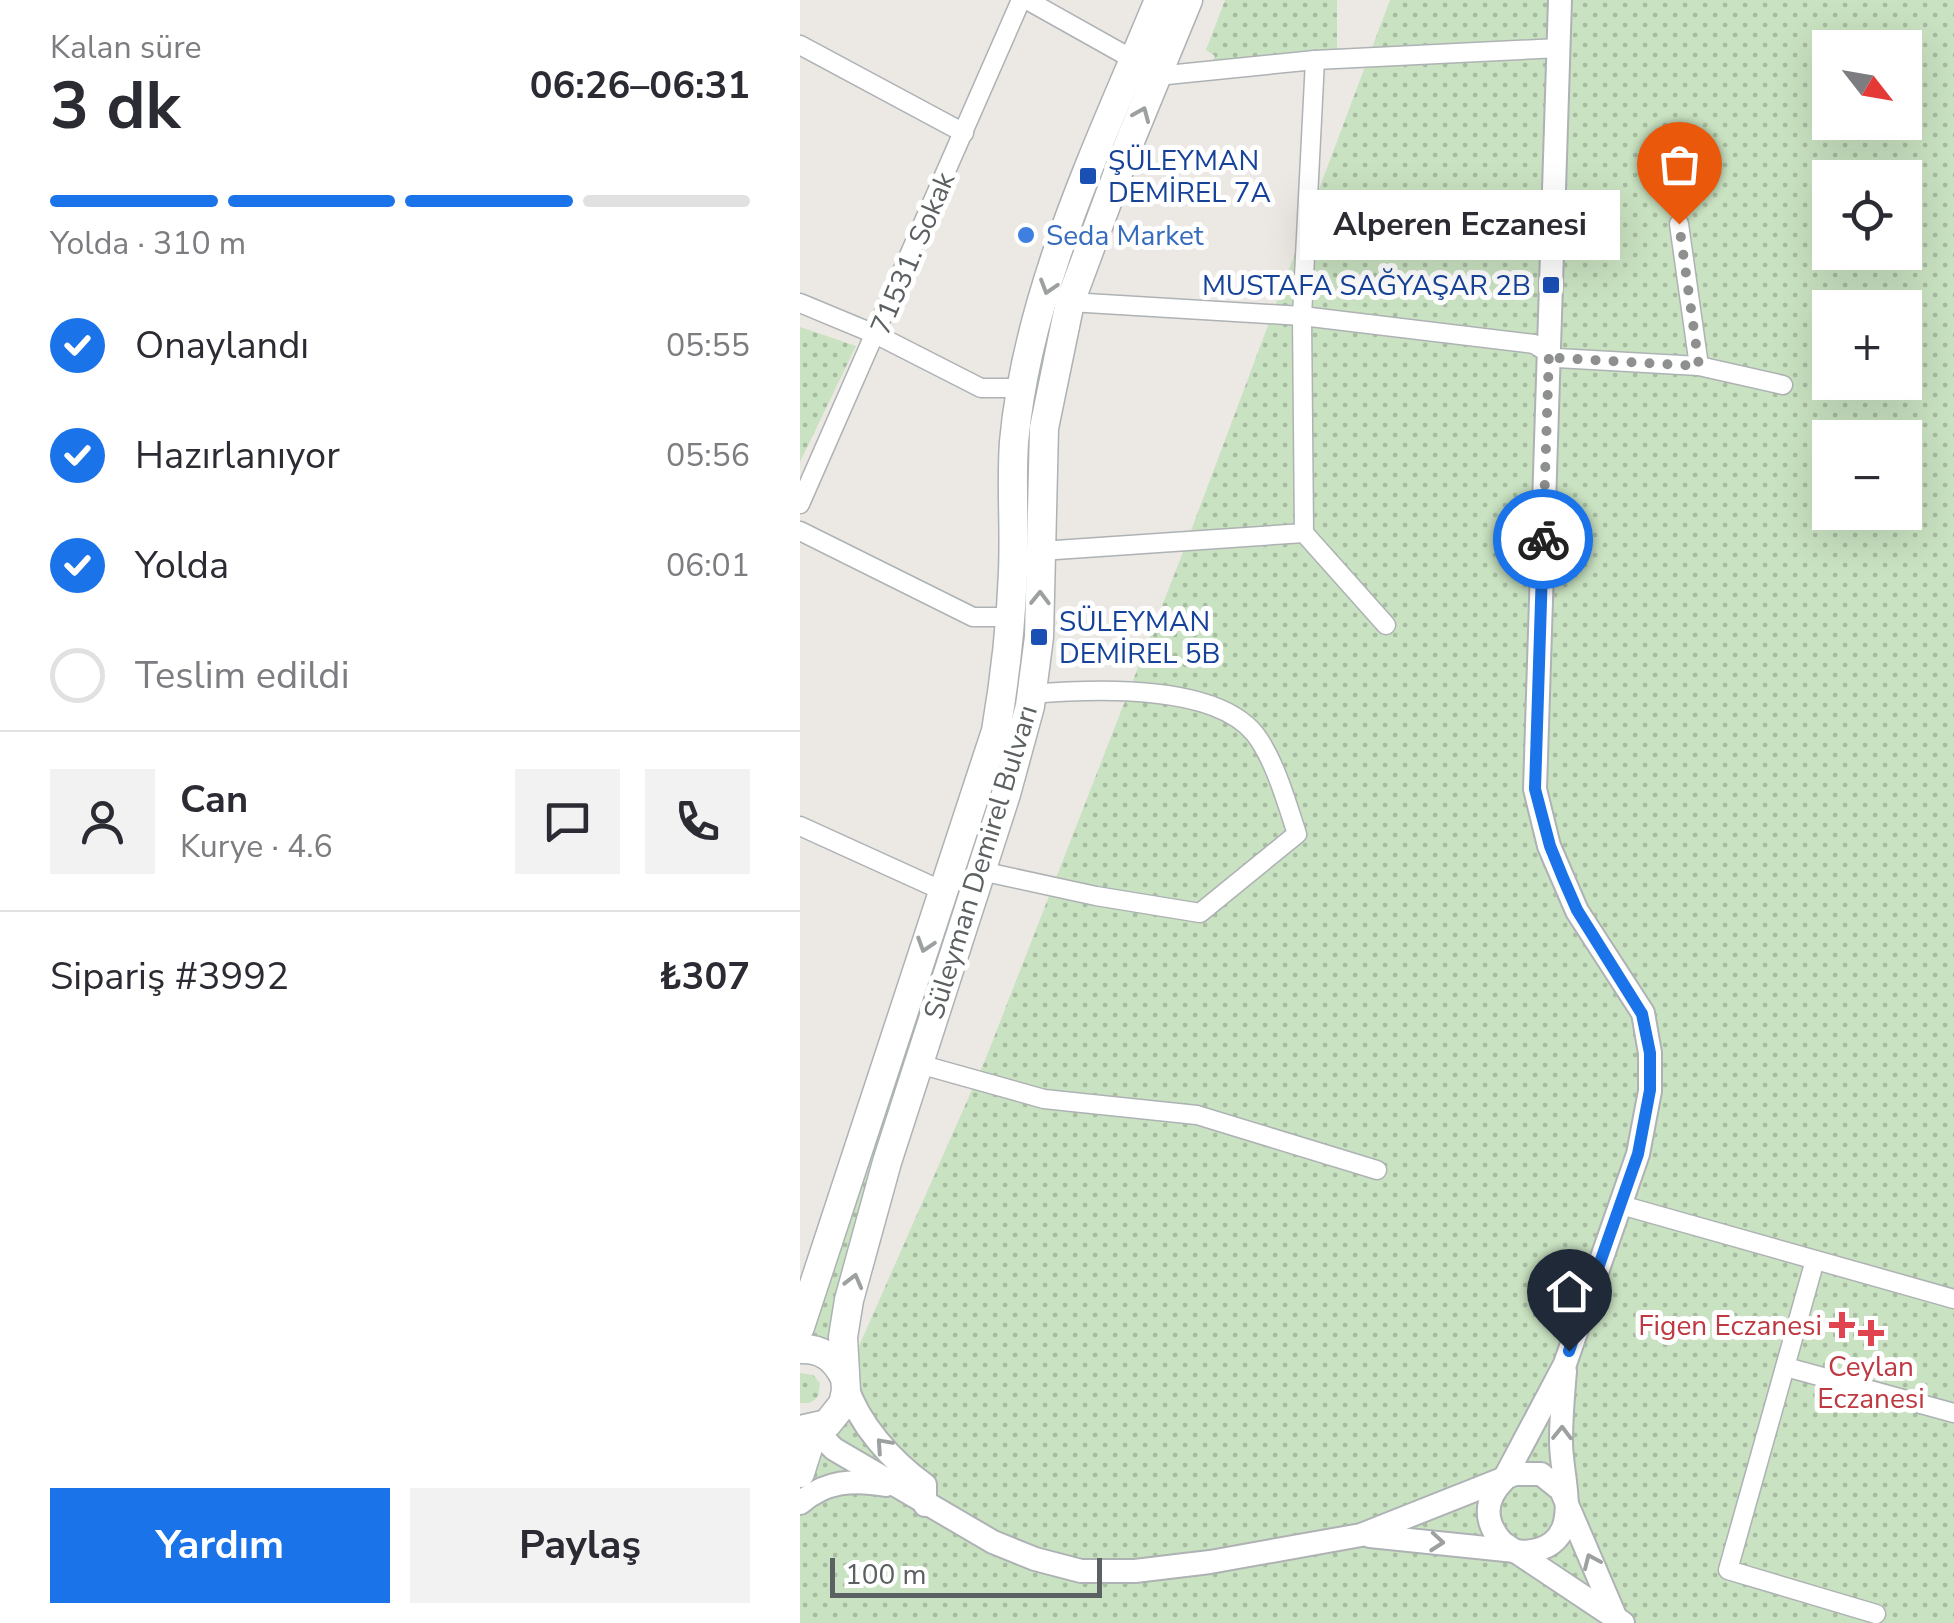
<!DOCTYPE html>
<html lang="tr">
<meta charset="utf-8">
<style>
:root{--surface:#fff;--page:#f2f2f3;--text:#2b2b33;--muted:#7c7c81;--line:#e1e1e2;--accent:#1a73e8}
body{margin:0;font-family:"Nunito Sans",sans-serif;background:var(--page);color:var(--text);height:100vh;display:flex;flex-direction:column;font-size:38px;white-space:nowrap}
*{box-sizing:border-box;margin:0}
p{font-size:32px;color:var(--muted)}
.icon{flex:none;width:55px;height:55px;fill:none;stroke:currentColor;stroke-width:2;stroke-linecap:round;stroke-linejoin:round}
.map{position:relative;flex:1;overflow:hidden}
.sheet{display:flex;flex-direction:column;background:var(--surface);width:800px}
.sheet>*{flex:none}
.needle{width:65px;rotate:121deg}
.controls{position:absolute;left:1012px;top:30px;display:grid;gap:20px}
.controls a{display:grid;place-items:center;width:110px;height:110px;border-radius:0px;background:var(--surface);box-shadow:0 10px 40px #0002;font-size:50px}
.scale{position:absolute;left:30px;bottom:25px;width:272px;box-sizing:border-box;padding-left:10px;border:5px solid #5b6062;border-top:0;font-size:28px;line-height:35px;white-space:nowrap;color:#5b6062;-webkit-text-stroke:8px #fff;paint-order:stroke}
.pin{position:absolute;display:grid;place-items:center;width:85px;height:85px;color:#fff;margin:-102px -42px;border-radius:50% 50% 50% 0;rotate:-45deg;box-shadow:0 0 10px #0007}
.pin .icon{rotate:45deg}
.courier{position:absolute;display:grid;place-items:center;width:100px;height:100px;margin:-50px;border:8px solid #1a73e8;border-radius:50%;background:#fff;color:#222;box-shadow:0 2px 12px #0007}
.bubble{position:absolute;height:70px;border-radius:0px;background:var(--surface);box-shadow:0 10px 40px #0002;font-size:32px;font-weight:700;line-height:70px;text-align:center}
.head em{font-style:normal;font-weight:700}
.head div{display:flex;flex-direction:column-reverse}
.head{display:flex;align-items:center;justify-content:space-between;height:170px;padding:0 50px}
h1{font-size:65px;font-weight:700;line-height:75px}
.bar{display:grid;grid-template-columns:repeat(4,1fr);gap:15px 10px;align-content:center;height:120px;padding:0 50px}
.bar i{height:12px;border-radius:8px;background:var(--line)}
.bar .current{background:var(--accent)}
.bar p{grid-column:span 4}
.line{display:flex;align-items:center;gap:25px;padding:0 50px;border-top:2px solid var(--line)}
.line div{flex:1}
.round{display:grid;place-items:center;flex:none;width:105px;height:105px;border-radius:0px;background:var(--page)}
ol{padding:0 50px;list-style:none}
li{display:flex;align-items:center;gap:30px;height:110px}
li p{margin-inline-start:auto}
li .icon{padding:10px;border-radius:50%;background:var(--accent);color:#fff;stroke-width:4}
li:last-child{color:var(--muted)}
li i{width:55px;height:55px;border:5px solid var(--line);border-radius:50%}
.action{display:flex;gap:20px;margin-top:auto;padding:20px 50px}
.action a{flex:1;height:115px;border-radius:0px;background:var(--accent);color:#fff;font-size:40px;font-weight:700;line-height:115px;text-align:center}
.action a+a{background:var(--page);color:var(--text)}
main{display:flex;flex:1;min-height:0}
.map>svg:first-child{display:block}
.grass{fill:url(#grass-dots);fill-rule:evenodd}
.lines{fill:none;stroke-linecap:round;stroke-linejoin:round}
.minor-casing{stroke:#aeb2b4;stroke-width:21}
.tertiary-casing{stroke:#aeb2b4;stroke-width:26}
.secondary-casing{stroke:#adb2b5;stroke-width:31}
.minor{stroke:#fff;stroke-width:18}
.tertiary{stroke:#fff;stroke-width:22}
.secondary{stroke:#fff;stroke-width:28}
.oneway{stroke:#9da0a1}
.done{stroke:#8e908f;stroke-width:10;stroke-dasharray:0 18}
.route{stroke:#1a73e8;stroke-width:12}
.transit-dot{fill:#1a4fb4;stroke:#fff;stroke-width:4}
.shop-dot{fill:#3f7fe0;stroke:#fff;stroke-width:4}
.health-dot{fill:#e0444e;stroke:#fff;stroke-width:4}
.labels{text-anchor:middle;stroke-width:10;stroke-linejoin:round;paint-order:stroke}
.transit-label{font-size:28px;fill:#164399;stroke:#fff;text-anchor:start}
.shop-label{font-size:28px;fill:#366cbe;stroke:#fff;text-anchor:start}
.street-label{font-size:28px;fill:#5b6062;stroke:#fff}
.health-label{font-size:28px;fill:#be3a42;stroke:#fff;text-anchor:end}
</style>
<main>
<section class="sheet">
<div class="head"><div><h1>3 dk</h1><p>Kalan süre</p></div><em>06:26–06:31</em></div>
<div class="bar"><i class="current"></i><i class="current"></i><i class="current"></i><i></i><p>Yolda · 310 m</p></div>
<ol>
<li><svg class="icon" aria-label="check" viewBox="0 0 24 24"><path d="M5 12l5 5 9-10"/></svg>Onaylandı<p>05:55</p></li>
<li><svg class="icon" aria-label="check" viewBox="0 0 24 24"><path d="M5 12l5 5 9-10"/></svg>Hazırlanıyor<p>05:56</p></li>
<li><svg class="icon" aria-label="check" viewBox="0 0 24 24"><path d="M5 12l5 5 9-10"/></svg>Yolda<p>06:01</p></li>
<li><i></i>Teslim edildi</li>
</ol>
<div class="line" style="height:180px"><a class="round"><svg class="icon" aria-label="person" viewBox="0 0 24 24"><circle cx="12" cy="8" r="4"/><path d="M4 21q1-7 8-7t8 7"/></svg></a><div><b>Can</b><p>Kurye · 4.6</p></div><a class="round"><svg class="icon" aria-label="chat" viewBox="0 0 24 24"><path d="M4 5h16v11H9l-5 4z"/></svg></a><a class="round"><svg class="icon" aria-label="phone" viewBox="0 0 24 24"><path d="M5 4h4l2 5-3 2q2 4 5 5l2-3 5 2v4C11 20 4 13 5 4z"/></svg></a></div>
<div class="line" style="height:130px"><div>Sipariş #3992</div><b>₺307</b></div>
<div class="action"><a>Yardım</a><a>Paylaş</a></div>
</section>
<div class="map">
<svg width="1154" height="1623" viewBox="0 0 1154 1623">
<defs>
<pattern id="grass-dots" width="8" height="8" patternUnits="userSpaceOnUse" patternTransform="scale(2.5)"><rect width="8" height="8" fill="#c9e2c1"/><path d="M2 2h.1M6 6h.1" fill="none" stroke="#a6bba0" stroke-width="1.8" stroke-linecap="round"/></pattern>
</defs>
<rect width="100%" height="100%" fill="#ece8e3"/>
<g class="grass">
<path d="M 372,0 L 378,0 L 285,229 L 214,720 L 194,795 L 36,1297 L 28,1342 L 9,1334 L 187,793 L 227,429 L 253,303 L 318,129 Z"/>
<path d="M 425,0 L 537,0 L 537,60 L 406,75 L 415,56 L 406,50 Z"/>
<path d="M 590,0 L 1154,0 L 1154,1623 L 0,1623 L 0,1480 L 186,1058 L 383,552 ZM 1030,48 L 1105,48 L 1105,122 L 1030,122 ZM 1030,178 L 1105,178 L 1105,252 L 1030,252 ZM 1030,308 L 1105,308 L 1105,382 L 1030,382 ZM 1030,438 L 1105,438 L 1105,512 L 1030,512 Z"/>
<path d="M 0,327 L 56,346 L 0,462 Z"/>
<path d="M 0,1373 L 13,1375 L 20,1383 L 18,1397 L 10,1403 L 0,1403 Z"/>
</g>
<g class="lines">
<g class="minor-casing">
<g id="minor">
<path d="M 227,0 L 334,60"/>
<path d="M 0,45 L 164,133"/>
<path d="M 357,76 L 515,60 L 759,48"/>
<path d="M 879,224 L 899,366"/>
<path d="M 270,302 L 502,316 L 734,344 L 757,358 L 899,366 L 983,385"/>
<path d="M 0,303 L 77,335 L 181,388 L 223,388"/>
<path d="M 0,504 L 221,0"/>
<path d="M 0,531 L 173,617 L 210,617"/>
<path d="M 504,533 L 586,625"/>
<path d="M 241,551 L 504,533 L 502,316 L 515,60"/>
<path d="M 0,826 L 143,891"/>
<path d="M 181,871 L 296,896 L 400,913 L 497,834 C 487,804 475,760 455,734 C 414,683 291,689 232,694"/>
<path d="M 119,1064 L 244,1099 L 397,1115 L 577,1170"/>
<path d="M 821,1205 L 1154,1299"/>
<path d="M 1015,1260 L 928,1570 L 1076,1614"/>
<path d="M 986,1367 L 1154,1413"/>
</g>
</g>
<g class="tertiary-casing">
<g id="tertiary">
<path d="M 760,0 L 735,789 L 749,846 L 777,911 L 843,1013 L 850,1053 L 850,1091 L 838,1154 L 765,1364 L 703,1481 C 684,1500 684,1523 703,1543 L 823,1623"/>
<path d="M 46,1384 C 58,1424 92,1461 125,1485 L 125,1505"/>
<path d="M 14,1429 L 34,1449 L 193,1542 L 235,1559 L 281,1571 L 335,1571 L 410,1562 L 561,1535 L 715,1474 L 741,1474 L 761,1490 L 815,1616"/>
<path d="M 0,1503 C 26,1481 53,1479 86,1485"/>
<path d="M 570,1536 L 725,1552 C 788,1546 761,1483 761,1442 C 761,1419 763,1394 765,1371"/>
</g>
</g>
<g class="secondary-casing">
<g id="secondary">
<path d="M 0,1327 L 196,731 C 205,678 211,626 213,572 C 215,529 211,485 214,442 C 228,288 301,141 359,0"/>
<path d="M 0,1349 C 22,1348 35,1358 45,1378"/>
<path d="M 0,1430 L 27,1424 L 43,1404 L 46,1391 L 43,1337 L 49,1300 L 87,1162 L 206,794 L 230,706 L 239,637 L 244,428 L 270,302 L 328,146 L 388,0"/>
<path d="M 0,1473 L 14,1429"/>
</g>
</g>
<use href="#minor" class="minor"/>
<use href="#tertiary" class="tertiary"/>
<use href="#secondary" class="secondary"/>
</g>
<defs><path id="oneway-chevron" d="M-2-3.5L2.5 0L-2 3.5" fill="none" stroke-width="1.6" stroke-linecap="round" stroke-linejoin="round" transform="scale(2.5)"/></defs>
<g class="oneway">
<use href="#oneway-chevron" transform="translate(342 114) rotate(-67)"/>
<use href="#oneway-chevron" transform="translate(248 287) rotate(107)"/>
<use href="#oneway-chevron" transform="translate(240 598) rotate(-89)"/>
<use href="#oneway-chevron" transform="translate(125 945) rotate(108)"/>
<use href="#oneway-chevron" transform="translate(54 1281) rotate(-75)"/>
<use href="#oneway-chevron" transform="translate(762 1433) rotate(-89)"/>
<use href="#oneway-chevron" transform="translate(83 1445) rotate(-132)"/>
<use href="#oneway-chevron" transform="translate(637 1542) rotate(5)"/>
<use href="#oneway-chevron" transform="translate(791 1561) rotate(-114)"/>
</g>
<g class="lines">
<path class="done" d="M 743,539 L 749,353 L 758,358 L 899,366 L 879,224"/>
<path class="route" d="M 743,539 L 735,789 L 750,846 L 763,878 L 777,910 L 842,1014 L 850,1053 L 850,1090 L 838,1154 L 769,1351"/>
</g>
<g class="transit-dot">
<rect x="278" y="166" width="20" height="20" rx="5"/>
<rect x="741" y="275" width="20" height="20" rx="5"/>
<rect x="229" y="627" width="20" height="20" rx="5"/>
</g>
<circle class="shop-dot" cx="226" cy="235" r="10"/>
<g class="health-dot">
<path d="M1037 1310h10v10h10v10h-10v10h-10v-10h-10v-10h10z"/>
<path d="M1066 1318h10v10h10v10h-10v10h-10v-10h-10v-10h10z"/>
</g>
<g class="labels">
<g class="transit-label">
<text x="308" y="170">ŞÜLEYMAN<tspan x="308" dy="32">DEMİREL 7A</tspan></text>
<text x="731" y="295" text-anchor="end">MUSTAFA SAĞYAŞAR 2B</text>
<text x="259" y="631">SÜLEYMAN<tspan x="259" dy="32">DEMİREL 5B</tspan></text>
</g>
<g class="shop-label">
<text x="246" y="245">Seda Market</text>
</g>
<g class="street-label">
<text transform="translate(112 253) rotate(-67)" y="10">71531. Sokak</text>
<text transform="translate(180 862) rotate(-73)" y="10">Süleyman Demirel Bulvarı</text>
</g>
<g class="health-label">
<text x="1022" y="1335">Figen Eczanesi</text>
<text x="1071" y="1376" text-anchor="middle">Ceylan<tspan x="1071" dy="32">Eczanesi</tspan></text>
</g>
</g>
</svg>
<div class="controls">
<a><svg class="needle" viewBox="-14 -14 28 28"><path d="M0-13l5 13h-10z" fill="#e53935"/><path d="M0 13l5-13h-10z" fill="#7c7c81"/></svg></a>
<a><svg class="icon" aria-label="locate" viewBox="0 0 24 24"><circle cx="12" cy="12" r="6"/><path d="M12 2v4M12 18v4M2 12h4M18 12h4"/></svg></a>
<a>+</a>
<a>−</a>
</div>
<div class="scale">100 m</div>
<div class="pin" style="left:879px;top:224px;background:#ea580c"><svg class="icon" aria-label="bag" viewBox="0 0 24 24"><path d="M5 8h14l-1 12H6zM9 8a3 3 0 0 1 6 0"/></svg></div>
<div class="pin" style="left:769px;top:1351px;background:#1f2937"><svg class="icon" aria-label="home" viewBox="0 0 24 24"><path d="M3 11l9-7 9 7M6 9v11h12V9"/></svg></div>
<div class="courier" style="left:743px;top:539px"><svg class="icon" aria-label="bike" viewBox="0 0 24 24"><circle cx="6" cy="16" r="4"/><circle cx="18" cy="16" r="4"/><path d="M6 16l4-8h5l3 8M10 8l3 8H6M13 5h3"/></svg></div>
<div class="bubble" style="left:500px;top:190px;width:320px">Alperen Eczanesi</div>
</div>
</main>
